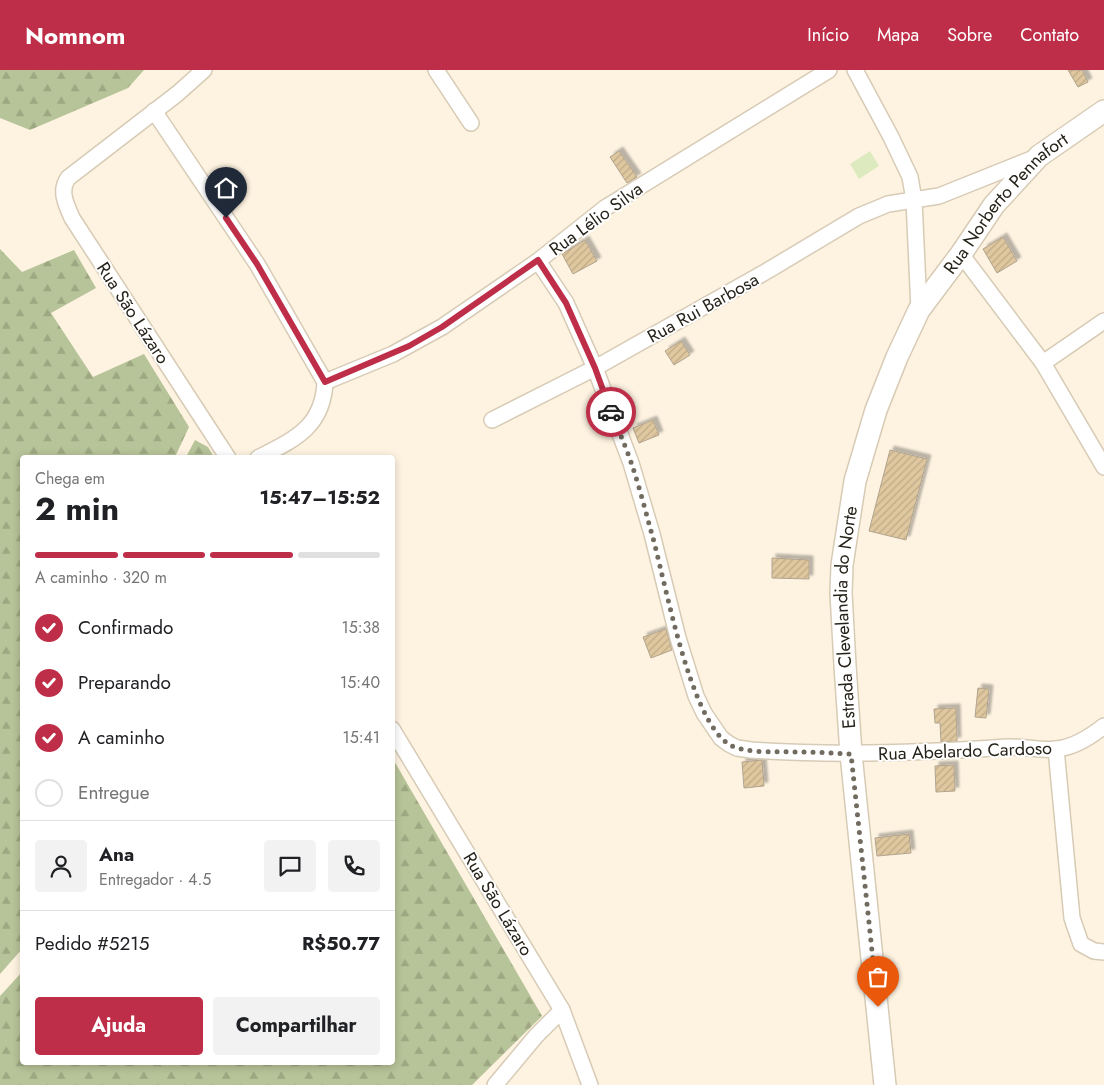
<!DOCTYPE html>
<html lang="pt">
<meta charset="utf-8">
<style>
:root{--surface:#fff;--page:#f2f2f2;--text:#202124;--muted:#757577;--line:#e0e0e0;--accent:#bf2e48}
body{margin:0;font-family:Jost,sans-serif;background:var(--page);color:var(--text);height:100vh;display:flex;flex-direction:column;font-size:19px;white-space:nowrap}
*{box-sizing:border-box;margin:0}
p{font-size:16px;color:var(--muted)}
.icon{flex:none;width:28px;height:28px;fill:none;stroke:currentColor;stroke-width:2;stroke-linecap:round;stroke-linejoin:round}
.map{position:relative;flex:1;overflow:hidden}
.side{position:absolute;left:20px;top:385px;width:375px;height:610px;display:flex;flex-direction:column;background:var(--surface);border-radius:5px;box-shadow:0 2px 8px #0003}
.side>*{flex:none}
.pin{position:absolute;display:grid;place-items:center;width:42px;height:42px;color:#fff;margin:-51px -21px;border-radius:50% 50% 50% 0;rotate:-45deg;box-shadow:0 0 5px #0007}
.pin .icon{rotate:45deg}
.courier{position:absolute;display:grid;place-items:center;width:50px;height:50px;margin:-25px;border:4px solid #bf2e48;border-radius:50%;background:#fff;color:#222;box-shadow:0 1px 6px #0007}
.head em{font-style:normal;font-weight:700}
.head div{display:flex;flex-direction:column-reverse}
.head{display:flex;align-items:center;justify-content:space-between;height:85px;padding:0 15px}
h1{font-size:32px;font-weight:700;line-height:38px}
.bar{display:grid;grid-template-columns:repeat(4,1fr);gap:8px 5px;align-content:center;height:60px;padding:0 15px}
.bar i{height:6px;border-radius:4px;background:var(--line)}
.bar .selected{background:var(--accent)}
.bar p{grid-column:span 4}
.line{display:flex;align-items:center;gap:12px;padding:0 15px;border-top:1px solid var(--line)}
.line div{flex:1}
.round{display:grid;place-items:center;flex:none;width:52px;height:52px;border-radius:5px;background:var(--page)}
ol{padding:0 15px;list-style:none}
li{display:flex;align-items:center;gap:15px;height:55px}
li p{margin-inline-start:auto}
li .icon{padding:5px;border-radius:50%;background:var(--accent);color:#fff;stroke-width:4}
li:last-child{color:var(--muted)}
li i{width:28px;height:28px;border:2px solid var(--line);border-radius:50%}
.action{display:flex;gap:10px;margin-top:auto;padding:10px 15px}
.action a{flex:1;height:58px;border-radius:5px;background:var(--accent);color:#fff;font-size:20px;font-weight:700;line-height:58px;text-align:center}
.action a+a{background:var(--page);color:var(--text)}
header{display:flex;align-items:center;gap:30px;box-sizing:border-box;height:70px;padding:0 25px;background:var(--accent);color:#fff}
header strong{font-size:24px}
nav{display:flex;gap:28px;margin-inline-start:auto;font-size:18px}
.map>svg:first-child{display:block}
.forest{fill:url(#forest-firs)}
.park{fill:#ddeabf}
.building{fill:url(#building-hatch);stroke:#b1a48f;filter:url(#shadow)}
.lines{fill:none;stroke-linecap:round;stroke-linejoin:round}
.street-casing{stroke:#d7cbb5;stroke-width:18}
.secondary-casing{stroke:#d7cbb5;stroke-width:24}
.street{stroke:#fff;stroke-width:15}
.secondary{stroke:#fff;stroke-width:21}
.done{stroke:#726c60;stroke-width:5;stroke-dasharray:0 9}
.route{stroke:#bf2e48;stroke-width:6}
.labels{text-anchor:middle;stroke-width:4;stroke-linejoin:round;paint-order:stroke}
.street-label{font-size:18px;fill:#27231a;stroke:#fff}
</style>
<header>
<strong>Nomnom</strong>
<nav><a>Início</a><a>Mapa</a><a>Sobre</a><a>Contato</a></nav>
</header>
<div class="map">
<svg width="1104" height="1015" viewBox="0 0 1104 1015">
<defs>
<pattern id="forest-firs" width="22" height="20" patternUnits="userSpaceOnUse" patternTransform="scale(1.25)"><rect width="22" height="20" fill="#b7c398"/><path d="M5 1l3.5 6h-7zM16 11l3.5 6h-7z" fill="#9da782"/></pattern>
<pattern id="building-hatch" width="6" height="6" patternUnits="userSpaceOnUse" patternTransform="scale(1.25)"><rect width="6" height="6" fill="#dfc79f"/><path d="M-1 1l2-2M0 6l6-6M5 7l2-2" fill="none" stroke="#bfab88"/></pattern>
<filter id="shadow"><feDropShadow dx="4" dy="-4" stdDeviation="1" flood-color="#0004"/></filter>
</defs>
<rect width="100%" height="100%" fill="#fef3e1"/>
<g class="forest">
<path d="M 0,0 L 144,0 L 128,18 L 30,60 L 0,48 Z"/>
<path d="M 0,179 L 22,202 L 74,180 L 96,218 L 51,243 L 93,307 L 144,284 L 189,357 L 175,387 L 22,388 L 22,879 L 0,904 Z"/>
<path d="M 195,370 L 208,377 L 214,387 L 186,387 Z"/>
<path d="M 393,689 L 542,946 L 472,1015 L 0,1015 L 0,926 L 22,902 L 22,992 L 392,992 Z"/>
</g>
<path class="park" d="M 870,81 L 879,96 L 859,109 L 850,94 Z"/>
<g class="building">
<path d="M 1068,0 L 1082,0 L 1088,12 L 1078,17 Z"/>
<path d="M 619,81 L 637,107 L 627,113 L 610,87 Z"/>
<path d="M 1003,167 L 1017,191 L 997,203 L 983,179 Z"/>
<path d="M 585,170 L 597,191 L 573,204 L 562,184 Z"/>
<path d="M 681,271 L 690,285 L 674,295 L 665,281 Z"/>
<path d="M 653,350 L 659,365 L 639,373 L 633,358 Z"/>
<path d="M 890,380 L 927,389 L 906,470 L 869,461 Z"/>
<path d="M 772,488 L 809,490 L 809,509 L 772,508 Z"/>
<path d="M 666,559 L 672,580 L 651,588 L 643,567 Z"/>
<path d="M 978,618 L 989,619 L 986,648 L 975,647 Z"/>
<path d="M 956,638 L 957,671 L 941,672 L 940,653 L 935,653 L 934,639 Z"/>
<path d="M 762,690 L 764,716 L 744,718 L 742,692 Z"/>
<path d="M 954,695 L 955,721 L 936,722 L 935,696 Z"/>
<path d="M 909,764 L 911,783 L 877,786 L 875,768 Z"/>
</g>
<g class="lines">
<g class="street-casing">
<g id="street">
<path d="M 204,0 L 177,24 L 68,108 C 59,121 66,134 72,148 L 228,388"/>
<path d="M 436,0 L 471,53"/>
<path d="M 855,0 L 891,67 L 910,107 L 914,130 L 919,240"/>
<path d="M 154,41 L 257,194 L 325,312"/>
<path d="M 961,184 L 1043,293 L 1104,397"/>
<path d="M 538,191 L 566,233 L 595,298 L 631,393 L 652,464 L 678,568 L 696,626 L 704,643 L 721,668 L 729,674 L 737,678 L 751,680 C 836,686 922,683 1007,677 C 1023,676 1040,681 1057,679 C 1075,677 1090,667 1104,656"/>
<path d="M 1043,293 L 1104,251"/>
<path d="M 325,312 L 393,284 L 442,257 L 538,191 L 605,138 L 829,0"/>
<path d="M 492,350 L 595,298 L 767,201 L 859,146 L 888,134 L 939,126 L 1034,88"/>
<path d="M 258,388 C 295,369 323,357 325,312"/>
<path d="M 392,659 L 562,940 L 590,1015"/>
<path d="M 1056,679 L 1072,848 L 1081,874 L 1094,881 L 1104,882"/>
<path d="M 495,1015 L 536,966 L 562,940"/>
</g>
</g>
<g class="secondary-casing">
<g id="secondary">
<path id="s1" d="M 885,1015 L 851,684 L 845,595 L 841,523 L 842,495 L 855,411 L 876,340 L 897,287 L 919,240 L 961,184 L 994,135 L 1039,86 L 1104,41"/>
</g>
</g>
<use href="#street" class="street"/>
<use href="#secondary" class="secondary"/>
</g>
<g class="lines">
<path class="done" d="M 611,342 C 618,359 626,377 632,395 C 639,416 645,439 651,461 C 665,508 689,651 730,675 C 746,684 776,681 794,682 C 813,682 832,683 851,684 L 878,937"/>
<path class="route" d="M 226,148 L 257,194 L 325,312 L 409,276 L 442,257 L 538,190 L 566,233 L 595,298 L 611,342"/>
</g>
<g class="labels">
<g class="street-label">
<text dy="6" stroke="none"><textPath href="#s1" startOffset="928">Rua Norberto Pennafort</textPath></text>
<text transform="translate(596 149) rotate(-36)" y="6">Rua Lélio Silva</text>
<text transform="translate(703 238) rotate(-29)" y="6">Rua Rui Barbosa</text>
<text transform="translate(133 243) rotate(57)" y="6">Rua São Lázaro</text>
<text dy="6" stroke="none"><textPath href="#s1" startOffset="470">Estrada Clevelandia do Norte</textPath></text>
<text transform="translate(965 681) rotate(-2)" y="6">Rua Abelardo Cardoso</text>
<text transform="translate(498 834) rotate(59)" y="6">Rua São Lázaro</text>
</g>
</g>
</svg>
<div class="pin" style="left:878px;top:937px;background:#ea580c"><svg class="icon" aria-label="bag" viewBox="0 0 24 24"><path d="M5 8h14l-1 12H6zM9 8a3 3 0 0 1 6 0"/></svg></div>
<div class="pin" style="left:226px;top:148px;background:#1f2937"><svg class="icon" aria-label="home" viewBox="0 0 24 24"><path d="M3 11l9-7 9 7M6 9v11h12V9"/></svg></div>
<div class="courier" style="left:611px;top:342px"><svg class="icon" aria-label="car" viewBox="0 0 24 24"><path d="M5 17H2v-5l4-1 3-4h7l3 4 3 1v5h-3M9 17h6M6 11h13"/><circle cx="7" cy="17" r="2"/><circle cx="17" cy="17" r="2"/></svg></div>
<section class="side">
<div class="head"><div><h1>2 min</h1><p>Chega em</p></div><em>15:47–15:52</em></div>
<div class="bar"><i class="selected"></i><i class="selected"></i><i class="selected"></i><i></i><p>A caminho · 320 m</p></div>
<ol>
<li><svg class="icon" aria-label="check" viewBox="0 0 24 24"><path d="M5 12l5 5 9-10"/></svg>Confirmado<p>15:38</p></li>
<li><svg class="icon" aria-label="check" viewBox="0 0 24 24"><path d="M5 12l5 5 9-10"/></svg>Preparando<p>15:40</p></li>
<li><svg class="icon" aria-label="check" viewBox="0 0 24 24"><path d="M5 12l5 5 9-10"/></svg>A caminho<p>15:41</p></li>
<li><i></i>Entregue</li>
</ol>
<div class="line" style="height:90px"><a class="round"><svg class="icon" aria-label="person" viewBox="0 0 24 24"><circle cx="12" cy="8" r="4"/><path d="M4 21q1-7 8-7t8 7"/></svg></a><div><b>Ana</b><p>Entregador · 4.5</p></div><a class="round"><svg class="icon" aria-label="chat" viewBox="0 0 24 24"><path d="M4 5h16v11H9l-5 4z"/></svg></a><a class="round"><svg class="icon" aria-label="phone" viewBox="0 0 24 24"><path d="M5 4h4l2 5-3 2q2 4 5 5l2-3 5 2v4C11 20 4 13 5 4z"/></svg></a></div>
<div class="line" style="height:65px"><div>Pedido #5215</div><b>R$50.77</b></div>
<div class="action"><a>Ajuda</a><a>Compartilhar</a></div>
</section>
</div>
